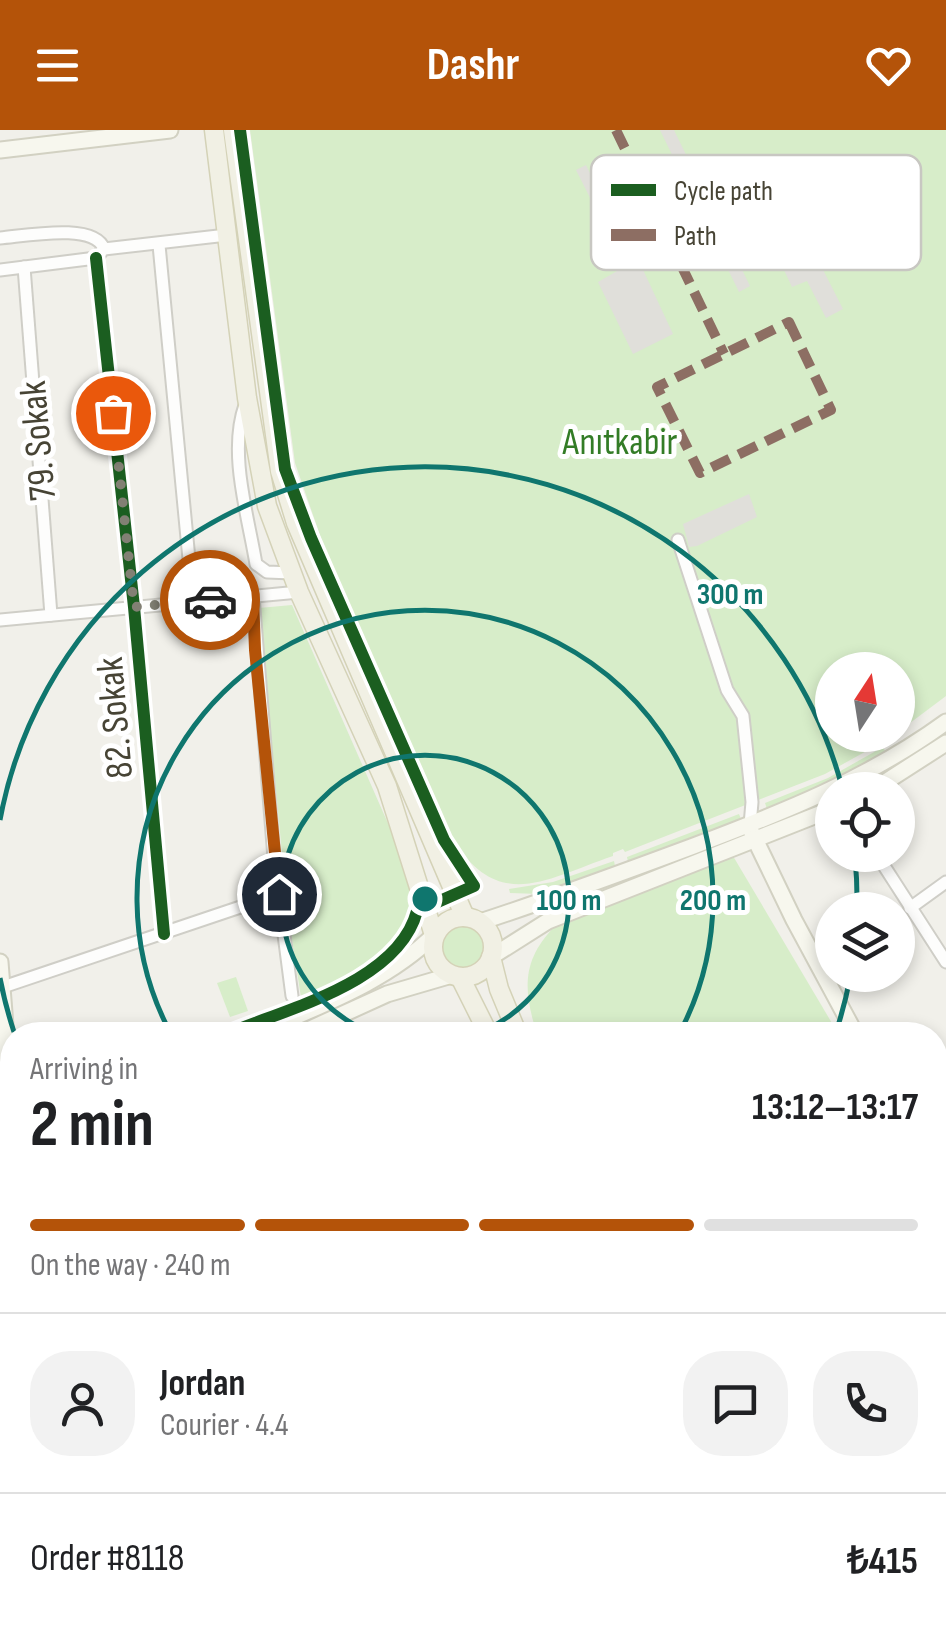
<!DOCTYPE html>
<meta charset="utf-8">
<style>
:root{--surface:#fff;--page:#f2f2f2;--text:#202124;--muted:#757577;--line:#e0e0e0;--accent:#b45309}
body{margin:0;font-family:"Sofia Sans Condensed",sans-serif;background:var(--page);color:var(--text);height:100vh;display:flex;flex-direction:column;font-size:38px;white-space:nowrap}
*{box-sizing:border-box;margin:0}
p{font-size:32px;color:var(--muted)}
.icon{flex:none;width:55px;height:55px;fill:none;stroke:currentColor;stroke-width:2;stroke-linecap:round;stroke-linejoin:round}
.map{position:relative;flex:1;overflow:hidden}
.side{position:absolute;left:0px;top:892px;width:948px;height:622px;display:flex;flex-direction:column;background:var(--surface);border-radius:40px 40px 0 0;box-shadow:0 5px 15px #0003}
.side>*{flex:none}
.needle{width:65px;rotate:12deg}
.buttons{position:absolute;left:815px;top:522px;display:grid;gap:20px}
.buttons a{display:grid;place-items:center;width:100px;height:100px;border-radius:50%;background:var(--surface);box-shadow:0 5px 15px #0003;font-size:50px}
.pin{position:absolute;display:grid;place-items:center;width:85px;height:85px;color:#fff;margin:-42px;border:5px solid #fff;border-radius:50%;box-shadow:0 2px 10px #0007}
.courier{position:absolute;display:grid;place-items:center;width:100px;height:100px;margin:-50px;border:8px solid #b45309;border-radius:50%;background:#fff;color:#222;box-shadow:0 2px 12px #0007}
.overview em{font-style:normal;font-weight:700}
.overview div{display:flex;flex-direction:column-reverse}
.overview{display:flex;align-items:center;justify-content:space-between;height:170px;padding:0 30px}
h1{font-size:65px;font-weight:700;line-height:75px}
.bar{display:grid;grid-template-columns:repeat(4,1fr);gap:15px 10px;align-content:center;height:120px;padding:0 30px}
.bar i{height:12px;border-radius:8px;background:var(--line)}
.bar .current{background:var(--accent)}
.bar p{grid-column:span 4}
.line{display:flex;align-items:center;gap:25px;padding:0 30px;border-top:2px solid var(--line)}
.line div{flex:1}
.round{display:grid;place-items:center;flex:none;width:105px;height:105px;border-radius:40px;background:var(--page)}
header{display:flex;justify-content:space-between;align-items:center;height:130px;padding:0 30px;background:var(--accent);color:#fff;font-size:45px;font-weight:700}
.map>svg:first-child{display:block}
.residential{fill:#e5e3d7}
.green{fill:#d7edc9}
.parking{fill:#e0dfda}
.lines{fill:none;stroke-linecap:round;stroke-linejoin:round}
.street-casing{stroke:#cfcec7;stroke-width:15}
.secondary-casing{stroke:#d2d1c2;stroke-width:19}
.primary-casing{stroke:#d4d2b7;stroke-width:21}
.street{stroke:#fdfdfc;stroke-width:11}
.secondary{stroke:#f7f7ee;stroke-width:15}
.primary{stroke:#f1f0e4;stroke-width:18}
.quiet{stroke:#8d6e63;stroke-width:10;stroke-dasharray:20 10;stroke-linecap:butt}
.cycleway-casing{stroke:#fff;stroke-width:19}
.cycleway{stroke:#1b5e20;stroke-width:12}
.done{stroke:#828074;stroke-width:10;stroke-dasharray:0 18}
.route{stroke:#b45309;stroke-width:12}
.ring{fill:none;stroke:#0f766e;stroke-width:5}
.labels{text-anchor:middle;stroke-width:10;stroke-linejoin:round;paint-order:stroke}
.street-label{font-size:38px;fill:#474435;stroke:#fff}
.park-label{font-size:38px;fill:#337c26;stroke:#fff}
.key{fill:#fff;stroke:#c8c7c2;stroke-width:2.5}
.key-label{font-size:28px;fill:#474435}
.centre{fill:#0f766e;stroke:#fff;stroke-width:5}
.ring-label{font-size:30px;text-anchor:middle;font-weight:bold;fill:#0f766e;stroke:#fff;stroke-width:10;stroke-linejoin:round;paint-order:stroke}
</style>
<header><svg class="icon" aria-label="menu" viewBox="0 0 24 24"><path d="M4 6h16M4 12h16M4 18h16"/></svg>Dashr<svg class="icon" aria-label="heart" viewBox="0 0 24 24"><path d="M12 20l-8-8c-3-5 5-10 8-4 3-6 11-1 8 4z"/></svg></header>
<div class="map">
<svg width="946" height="1513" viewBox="0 0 946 1513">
<rect width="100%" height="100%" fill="#f1f0ea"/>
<g class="residential">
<path d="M 946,1077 L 946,1457 L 935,1453 L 935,1079 Z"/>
<path d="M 670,1503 L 670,1502 L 820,1503 L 818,1513 L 670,1513 Z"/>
</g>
<g class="green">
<path d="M 242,0 L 245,0 L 290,336 L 319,414 L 452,717 L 473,742 L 470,744 L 445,707 L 316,416 L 287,339 Z"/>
<path d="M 250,0 L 946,0 L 946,566 L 898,602 L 898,540 L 832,540 L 832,605 L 894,605 L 880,610 L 881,613 L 825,644 L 625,722 L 623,719 L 613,723 L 613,726 C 548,748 500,783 454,711 L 323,414 L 295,333 Z"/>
<path d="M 292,475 L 401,723 C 407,741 416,759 414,778 C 408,825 340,855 302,874 L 287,777 L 259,478 Z"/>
<path d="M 883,617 L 886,623 L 831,653 L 767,679 L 765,673 L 828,648 Z"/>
<path d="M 739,684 L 741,689 L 628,732 L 627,727 Z"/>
<path d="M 733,726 L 839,905 L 537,905 C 524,861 520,832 555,796 Z"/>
<path d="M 614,731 L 615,736 L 539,764 L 510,763 L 509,759 L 553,752 Z"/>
<circle cx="462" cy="817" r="21"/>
<path d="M 236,847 L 248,881 L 230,887 L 217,853 Z"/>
<path d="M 7,1241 L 12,1242 L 12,1375 L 0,1373 L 0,1275 Z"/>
<path d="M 52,1503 L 101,1503 L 99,1511 L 106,1513 L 0,1513 L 0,1505 L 50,1512 Z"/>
<path d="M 447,1503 L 608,1503 L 608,1513 L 445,1513 Z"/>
</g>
<g class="parking">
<path d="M 660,0 L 674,0 L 750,156 L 739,162 Z"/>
<path d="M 586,35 L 631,129 L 623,133 L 576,40 Z"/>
<path d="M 815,124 L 843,179 L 826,188 L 807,151 L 792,157 L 784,140 Z"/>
<path d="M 638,129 L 673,204 L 633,224 L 598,152 Z"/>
<path d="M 749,364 L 757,387 L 697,416 L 689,417 L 683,394 Z"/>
</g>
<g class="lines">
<g class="street-casing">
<g id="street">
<path d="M 0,108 C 25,106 95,92 104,119"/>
<path d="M 159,115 L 193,471"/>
<path d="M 96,128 L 134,477 L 164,804"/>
<path d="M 24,137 L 51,485"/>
<path d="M 0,140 L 96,128 L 104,119 L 227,105"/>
<path d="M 245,275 C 228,323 248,385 256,434 L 267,442 L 292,443"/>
<path d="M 678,410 L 727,560 L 743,586 L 752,672 L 750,695"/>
<path d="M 253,466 L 274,728 L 292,866"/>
<path d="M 0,490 L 299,462"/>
<path d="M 877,725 L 946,832"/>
<path d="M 910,778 L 946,752"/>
<path d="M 0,858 L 279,764"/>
<path d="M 935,1011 L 946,1004"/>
<path d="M 935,1443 L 946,1447"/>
</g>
</g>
<g class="secondary-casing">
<g id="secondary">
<path d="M 0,20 L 170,0"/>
<path d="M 873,660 L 946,613"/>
<path d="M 752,703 L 794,790 L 856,905"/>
<path d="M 480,792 C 551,769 621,743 691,717 C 781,683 868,649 946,592"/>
<path d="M 491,827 L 548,791 L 832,679"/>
<path d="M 0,832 L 11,971 L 7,991 L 12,1008"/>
<path d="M 253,905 C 315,877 384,854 434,805"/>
<path d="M 297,905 L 387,864 L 452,845"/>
<path d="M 935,1029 L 946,1042"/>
<path d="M 0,1040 L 12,1035"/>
<path d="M 935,1063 L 946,1056"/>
</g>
</g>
<g class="primary-casing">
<g id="primary">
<path d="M 214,0 L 247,268 L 267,376 L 299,462 L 387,656 L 434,805"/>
<path d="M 233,0 L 280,341 L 296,393 L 465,787"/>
<circle cx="463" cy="817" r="30"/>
<path d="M 491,827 L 499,859 L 518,905"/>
<path d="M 460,847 L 489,905"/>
<path d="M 636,1513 L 636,1502"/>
<path d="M 655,1513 L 655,1502"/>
</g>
</g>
<use href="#street" class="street"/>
<use href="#secondary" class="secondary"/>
<use href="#primary" class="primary"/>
<g class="quiet">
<path d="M 616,0 L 724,224"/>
<path d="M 789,192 L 831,280 L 700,343 L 657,257 Z"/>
</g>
<g class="cycleway-casing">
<g id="cycleway">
<path d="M 96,128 L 134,477 L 164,804"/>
<path d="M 224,905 C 285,879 398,853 417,781 L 474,756 L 444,710 L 311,408 L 285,339 L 240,0"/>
</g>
</g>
<use href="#cycleway" class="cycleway"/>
</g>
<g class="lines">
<path class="done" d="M 113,283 L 134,477 L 210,470"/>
<path class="route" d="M 210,470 L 253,466 L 255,520 L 279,764"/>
</g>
<g class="ring">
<path d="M377 905A144 144 0 1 1 473 905"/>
<path d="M171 904A288 288 0 1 1 679 904"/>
<path d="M850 848A432 432 0 0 1 836 902M14 902A432 432 0 0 1 0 848M0 690A432 432 0 0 1 842 657M855 728A432 432 0 0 1 857 777"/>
</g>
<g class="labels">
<g class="street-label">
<text transform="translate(37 311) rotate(-95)" y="13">79. Sokak</text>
<text transform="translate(114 588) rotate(-95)" y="13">82. Sokak</text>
</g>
<g class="park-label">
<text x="620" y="324">Anıtkabir</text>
</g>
</g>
<rect x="591" y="25" width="330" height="115" rx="15" class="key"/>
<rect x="611" y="54" width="45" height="12" fill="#1b5e20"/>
<rect x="611" y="99" width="45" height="12" fill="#8d6e63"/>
<g class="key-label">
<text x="674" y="70">Cycle path</text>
<text x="674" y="115">Path</text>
</g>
<circle cx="425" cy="769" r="15" class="centre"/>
<g class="ring-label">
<text x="730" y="474">300 m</text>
<text x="569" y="780">100 m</text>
<text x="713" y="780">200 m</text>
</g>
</svg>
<div class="buttons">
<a><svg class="needle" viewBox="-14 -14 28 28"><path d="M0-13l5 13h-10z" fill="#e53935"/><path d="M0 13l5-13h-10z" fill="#757577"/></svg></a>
<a><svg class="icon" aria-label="locate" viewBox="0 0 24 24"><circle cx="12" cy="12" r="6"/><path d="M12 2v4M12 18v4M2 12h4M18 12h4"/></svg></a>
<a><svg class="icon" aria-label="layers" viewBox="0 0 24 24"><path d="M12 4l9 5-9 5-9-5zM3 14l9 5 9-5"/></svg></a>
</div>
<div class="pin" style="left:113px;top:283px;background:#ea580c"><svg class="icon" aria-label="bag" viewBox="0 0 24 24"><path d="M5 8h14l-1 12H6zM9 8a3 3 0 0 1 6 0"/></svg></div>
<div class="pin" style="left:279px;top:764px;background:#1f2937"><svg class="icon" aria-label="home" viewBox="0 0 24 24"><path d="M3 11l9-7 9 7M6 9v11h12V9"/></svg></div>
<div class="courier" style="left:210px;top:470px"><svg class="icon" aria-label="car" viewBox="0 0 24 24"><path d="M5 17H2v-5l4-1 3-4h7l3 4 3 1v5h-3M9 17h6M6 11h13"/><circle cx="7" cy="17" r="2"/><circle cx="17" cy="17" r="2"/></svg></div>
<section class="side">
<div class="overview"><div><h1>2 min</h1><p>Arriving in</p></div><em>13:12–13:17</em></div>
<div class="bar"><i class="current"></i><i class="current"></i><i class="current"></i><i></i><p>On the way · 240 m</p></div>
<div class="line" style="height:180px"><a class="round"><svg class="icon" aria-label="person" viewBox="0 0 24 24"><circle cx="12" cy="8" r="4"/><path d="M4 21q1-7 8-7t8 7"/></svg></a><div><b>Jordan</b><p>Courier · 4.4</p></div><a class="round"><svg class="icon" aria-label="chat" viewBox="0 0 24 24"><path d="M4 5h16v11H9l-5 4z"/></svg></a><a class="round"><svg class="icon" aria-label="phone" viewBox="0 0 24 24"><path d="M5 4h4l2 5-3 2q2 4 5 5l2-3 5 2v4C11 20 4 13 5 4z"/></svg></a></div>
<div class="line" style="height:130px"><div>Order #8118</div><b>₺415</b></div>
</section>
</div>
